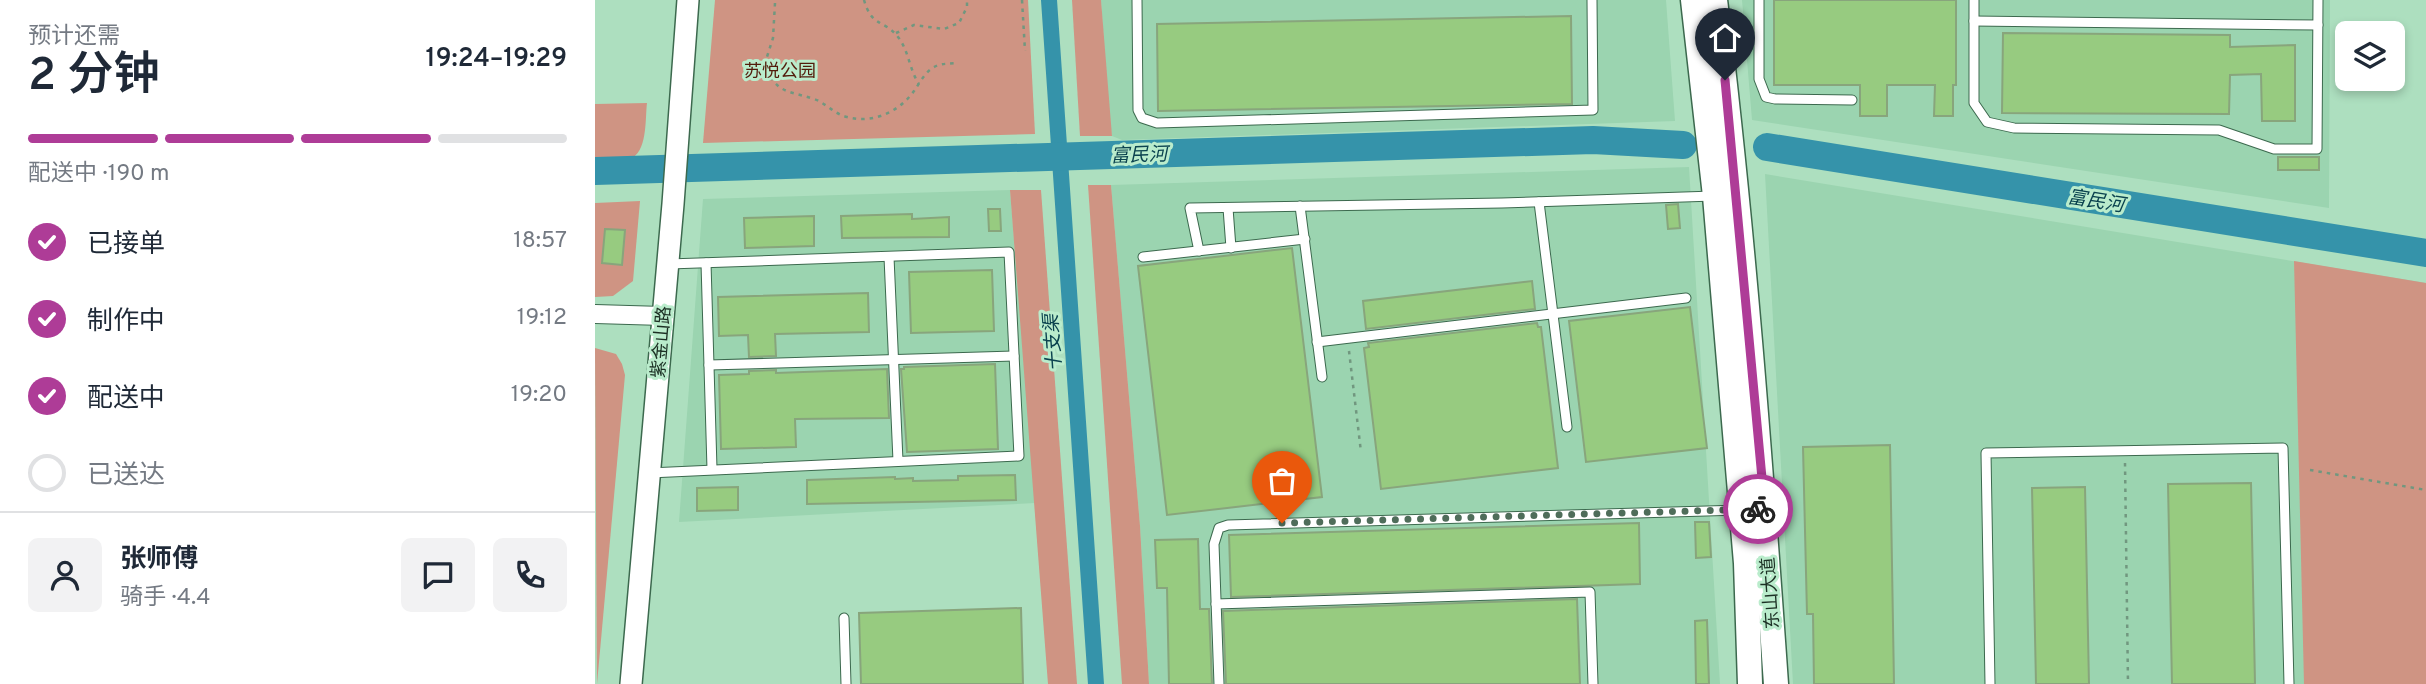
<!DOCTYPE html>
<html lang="zh">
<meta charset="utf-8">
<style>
:root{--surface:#fff;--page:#f2f2f3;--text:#1f2937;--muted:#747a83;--line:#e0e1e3;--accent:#ae3c97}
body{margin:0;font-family:Overpass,"Noto Sans SC",sans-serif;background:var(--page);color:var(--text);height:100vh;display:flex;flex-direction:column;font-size:26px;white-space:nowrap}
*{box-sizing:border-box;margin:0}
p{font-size:23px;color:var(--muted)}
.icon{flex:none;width:38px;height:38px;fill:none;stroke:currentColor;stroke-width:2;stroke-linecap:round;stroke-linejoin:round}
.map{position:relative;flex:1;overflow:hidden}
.details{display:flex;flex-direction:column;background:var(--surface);width:595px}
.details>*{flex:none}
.controls{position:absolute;left:1740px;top:21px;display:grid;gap:14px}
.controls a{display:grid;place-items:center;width:70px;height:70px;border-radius:10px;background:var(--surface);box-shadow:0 4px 10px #0003;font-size:35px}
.pin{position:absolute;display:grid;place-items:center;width:60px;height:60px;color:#fff;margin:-72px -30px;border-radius:50% 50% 50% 0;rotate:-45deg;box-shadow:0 0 7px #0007}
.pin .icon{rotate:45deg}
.courier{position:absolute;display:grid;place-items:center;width:70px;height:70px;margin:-35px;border:5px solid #ae3c97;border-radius:50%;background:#fff;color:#222;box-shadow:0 2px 9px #0007}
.headline em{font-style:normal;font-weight:600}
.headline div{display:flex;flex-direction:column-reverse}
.headline{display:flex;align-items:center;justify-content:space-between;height:119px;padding:0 28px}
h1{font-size:46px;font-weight:600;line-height:52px}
.bar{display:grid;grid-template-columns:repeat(4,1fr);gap:10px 7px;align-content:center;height:84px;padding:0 28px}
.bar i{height:9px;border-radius:5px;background:var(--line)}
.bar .on{background:var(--accent)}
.bar p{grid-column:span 4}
.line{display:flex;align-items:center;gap:18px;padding:0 28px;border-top:2px solid var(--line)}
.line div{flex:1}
.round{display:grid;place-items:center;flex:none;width:74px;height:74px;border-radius:10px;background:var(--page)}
ol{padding:0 28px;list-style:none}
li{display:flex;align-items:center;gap:21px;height:77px}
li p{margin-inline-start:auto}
li .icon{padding:7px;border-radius:50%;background:var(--accent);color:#fff;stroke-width:4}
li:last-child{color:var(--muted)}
li i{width:38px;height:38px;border:4px solid var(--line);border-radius:50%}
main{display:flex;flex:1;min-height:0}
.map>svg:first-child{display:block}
.built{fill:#9bd4b0}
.green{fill:#cf9483}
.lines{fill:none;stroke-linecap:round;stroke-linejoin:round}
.canal{stroke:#3593aa;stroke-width:16}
.river{stroke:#3593aa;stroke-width:28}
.building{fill:#97cb80;stroke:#88a57c;stroke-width:2}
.service-casing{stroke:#3c694e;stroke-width:11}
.minor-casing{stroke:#3c694e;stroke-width:20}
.tertiary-casing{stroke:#3c694e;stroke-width:24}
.secondary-casing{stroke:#3c694e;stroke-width:27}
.path{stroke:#71977f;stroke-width:2.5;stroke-dasharray:3.5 5;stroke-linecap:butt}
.service{stroke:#fff;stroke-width:9}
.minor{stroke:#fff;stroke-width:18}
.tertiary{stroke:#fff;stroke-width:21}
.secondary{stroke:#fff;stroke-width:24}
.done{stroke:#4f6d5a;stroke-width:7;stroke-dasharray:0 12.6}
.route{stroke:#ae3c97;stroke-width:9}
.labels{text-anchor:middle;stroke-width:6;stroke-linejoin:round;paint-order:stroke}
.park-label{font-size:18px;fill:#521b0b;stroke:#baeccc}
.street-label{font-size:18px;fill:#1c3024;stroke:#baeccc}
.water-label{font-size:19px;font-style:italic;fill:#0b434f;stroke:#baeccc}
</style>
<main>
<section class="details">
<div class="headline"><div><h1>2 分钟</h1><p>预计还需</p></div><em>19:24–19:29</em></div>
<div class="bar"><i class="on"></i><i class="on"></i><i class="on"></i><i></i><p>配送中 · 190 m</p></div>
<ol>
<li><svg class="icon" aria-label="check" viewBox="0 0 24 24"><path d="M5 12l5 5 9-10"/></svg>已接单<p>18:57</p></li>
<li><svg class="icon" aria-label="check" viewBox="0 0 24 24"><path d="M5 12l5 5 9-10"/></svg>制作中<p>19:12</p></li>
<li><svg class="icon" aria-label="check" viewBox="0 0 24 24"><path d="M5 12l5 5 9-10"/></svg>配送中<p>19:20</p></li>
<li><i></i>已送达</li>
</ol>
<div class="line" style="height:126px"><a class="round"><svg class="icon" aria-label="person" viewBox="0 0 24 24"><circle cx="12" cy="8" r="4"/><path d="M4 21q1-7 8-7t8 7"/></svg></a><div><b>张师傅</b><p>骑手 · 4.4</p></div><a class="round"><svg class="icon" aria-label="chat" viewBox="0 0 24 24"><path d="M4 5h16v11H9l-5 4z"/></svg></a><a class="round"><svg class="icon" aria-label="phone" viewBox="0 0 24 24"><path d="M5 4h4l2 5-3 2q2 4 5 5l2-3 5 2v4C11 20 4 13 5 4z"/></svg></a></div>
</section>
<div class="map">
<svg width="1831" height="684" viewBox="0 0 1831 684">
<rect width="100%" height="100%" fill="#addfbf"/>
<g class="built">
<path d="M 506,0 L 1071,0 L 1080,121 L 527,140 L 517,136 L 514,115 Z"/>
<path d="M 1147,0 L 1735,0 L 1734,208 L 1157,120 Z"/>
<path d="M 1094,167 L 1125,684 L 554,684 L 545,526 L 516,185 Z"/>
<path d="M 1170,174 L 1831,283 L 1831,684 L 1198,684 Z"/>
<path d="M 415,190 L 440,503 L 84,522 L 108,199 Z"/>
</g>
<g class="green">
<path d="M 120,0 L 433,0 L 440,134 L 108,143 Z"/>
<path d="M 477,0 L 506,0 L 517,136 L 485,136 Z"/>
<path d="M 52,103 C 50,118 53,154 34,159 C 24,162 10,160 0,160 L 0,104 Z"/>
<path d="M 493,185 L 516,185 L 545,526 L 554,684 L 527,684 Z"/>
<path d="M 415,190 L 446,190 L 482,684 L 453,684 Z"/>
<path d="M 45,201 L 38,281 L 18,296 L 0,297 L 0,203 Z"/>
<path d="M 1699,261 L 1831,283 L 1831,684 L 1709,684 Z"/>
<path d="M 0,348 L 21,354 L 27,364 L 30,375 L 2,684 Z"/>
</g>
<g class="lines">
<path class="canal" d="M 454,0 L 501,684"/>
<g class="river">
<path d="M 1172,147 L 1831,253"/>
<path d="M 0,171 L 998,140 L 1088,145"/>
</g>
</g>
<g class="building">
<path d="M 1179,0 L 1361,0 L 1361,85 L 1358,85 L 1358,116 L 1339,116 L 1340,85 L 1292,85 L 1292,116 L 1265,116 L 1265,85 L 1179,85 Z"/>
<path d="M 976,16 L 977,104 L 563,111 L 562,24 Z"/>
<path d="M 1408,33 L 1635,35 L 1635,47 L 1700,45 L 1700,121 L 1667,121 L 1666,74 L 1635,75 L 1634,114 L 1407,113 Z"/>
<rect x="1683" y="157" width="41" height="13"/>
<path d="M 1083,204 L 1085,228 L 1073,229 L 1071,205 Z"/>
<path d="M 393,209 L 405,209 L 406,231 L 394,231 Z"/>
<path d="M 317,214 L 317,219 L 354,217 L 354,237 L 247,238 L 246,216 Z"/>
<path d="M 219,216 L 219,246 L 150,248 L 149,218 Z"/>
<path d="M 10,229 L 30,230 L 27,265 L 7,263 Z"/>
<path d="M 697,248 L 727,497 L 572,515 L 543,266 Z"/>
<path d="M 397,270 L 399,331 L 316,333 L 314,272 Z"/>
<path d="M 937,281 L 940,309 L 771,329 L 768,301 Z"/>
<path d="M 273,293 L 274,332 L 180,334 L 181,356 L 154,357 L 153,335 L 124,336 L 123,297 Z"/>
<path d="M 1095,307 L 1112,448 L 991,462 L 974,321 Z"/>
<path d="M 942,323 L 943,327 L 946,327 L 963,468 L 786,489 L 769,348 L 774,347 L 773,343 Z"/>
<path d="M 400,364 L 403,449 L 312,452 L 306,369 L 309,369 L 309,367 Z"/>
<path d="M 292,369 L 294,418 L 200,419 L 201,447 L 126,449 L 124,375 L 154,374 L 154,371 L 181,370 L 181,373 Z"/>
<path d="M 1295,445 L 1299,684 L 1219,684 L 1218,614 L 1212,614 L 1208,447 Z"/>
<path d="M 420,475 L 421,500 L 212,504 L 212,480 L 300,477 L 300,479 L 318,478 L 318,481 L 363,480 L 363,476 Z"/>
<path d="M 1656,483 L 1660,684 L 1577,684 L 1573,484 Z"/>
<path d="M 143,487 L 143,510 L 102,511 L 102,488 Z"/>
<path d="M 1490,487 L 1494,684 L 1441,684 L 1437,488 Z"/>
<path d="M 1100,522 L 1114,522 L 1116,557 L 1101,558 Z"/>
<path d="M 1044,523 L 1045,584 L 636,597 L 634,535 Z"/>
<path d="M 603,539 L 605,609 L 614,609 L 617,684 L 574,684 L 572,588 L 562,588 L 560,540 Z"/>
<path d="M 982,599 L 985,684 L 631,684 L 628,611 Z"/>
<path d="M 426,608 L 428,684 L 266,684 L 264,613 Z"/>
<path d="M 1112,620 L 1114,684 L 1101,684 L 1100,621 Z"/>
</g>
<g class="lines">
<g class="service-casing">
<g id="service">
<path d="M 542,0 L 543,110 L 547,118 L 562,123 L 998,110 L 997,0"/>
<path d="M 1164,0 L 1164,79 L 1171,97 L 1180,99 L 1257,100"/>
<path d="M 1379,0 L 1379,103 L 1392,122 L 1419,128 L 1624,130 L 1679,149 L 1722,149 L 1723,0"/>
<path d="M 1379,21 L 1723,25"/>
<path d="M 944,202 L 972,427"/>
<path d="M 705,206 L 727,377"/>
<path d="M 633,208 L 636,248"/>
<path d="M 604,251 L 595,208 L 907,203 L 1119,196"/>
<path d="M 294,257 L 303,461"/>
<path d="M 548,257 L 710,239"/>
<path d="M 111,263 L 117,469"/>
<path d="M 722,342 L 1091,298"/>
<path d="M 114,365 L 419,356"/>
<path d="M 54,473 L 424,456 L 414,252 L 74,264"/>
<path d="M 621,604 L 995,592 L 998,684"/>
<path d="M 249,618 L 251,684"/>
<path d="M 624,684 L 619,544 L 624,528 L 633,525 L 1146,510"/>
<path d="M 1395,684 L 1391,453 L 1688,448 L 1694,684"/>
</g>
</g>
<g class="minor-casing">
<path id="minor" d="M 0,314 L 68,316"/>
</g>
<g class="tertiary-casing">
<path id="tertiary" d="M 36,684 L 78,204 L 93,0"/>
</g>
<g class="secondary-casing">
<g id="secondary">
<path d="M 1098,0 L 1120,196 L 1151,563 L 1155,684"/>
<path d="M 1120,0 C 1148,227 1165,456 1181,684"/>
</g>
</g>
<g class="path">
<path d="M 269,0 C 277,28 289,19 303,37 C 314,51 314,69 324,84"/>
<path d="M 427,0 L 430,51"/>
<path d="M 180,3 L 178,38 L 170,63 C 180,94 192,90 219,99 C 231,103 239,114 252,117 C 278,124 304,112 319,91 C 324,84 329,74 336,69 C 344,63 352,64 362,63"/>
<path d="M 301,33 L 319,25 L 349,29 L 364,23 L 372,7 L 372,0"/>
<path d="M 754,351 L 766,452"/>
<path d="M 1530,463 L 1533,684"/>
<path d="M 1715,470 L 1831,490"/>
</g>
<use href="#service" class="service"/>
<use href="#minor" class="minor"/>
<use href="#tertiary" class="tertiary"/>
<use href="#secondary" class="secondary"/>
</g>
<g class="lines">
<path class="done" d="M 687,523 L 1163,509"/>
<path class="route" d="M 1130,80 L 1168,489 L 1169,509 L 1163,509"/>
</g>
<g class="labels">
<g class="park-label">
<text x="185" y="77">苏悦公园</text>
</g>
<g class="street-label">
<text transform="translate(66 342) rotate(-85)" y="6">紫金山路</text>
<text transform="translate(1175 593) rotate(-94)" y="6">东山大道</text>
</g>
<g class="water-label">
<text transform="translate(544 154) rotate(-2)" y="7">富民河</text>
<text transform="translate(1501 200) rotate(9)" y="7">富民河</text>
<text transform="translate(457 343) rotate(-94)" y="7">十支渠</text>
</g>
</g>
</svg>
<div class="controls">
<a><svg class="icon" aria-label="layers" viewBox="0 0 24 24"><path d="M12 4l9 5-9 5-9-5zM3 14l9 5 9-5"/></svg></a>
</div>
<div class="pin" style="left:687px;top:523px;background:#ea580c"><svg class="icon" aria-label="bag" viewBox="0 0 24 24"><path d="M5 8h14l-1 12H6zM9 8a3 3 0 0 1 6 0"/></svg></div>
<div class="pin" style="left:1130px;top:80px;background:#1f2937"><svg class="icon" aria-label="home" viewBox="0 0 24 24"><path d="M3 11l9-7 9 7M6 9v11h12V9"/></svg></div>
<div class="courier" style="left:1163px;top:509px"><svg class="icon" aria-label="bike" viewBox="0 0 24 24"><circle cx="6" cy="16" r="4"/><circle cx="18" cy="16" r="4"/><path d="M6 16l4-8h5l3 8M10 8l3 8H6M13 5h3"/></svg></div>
</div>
</main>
